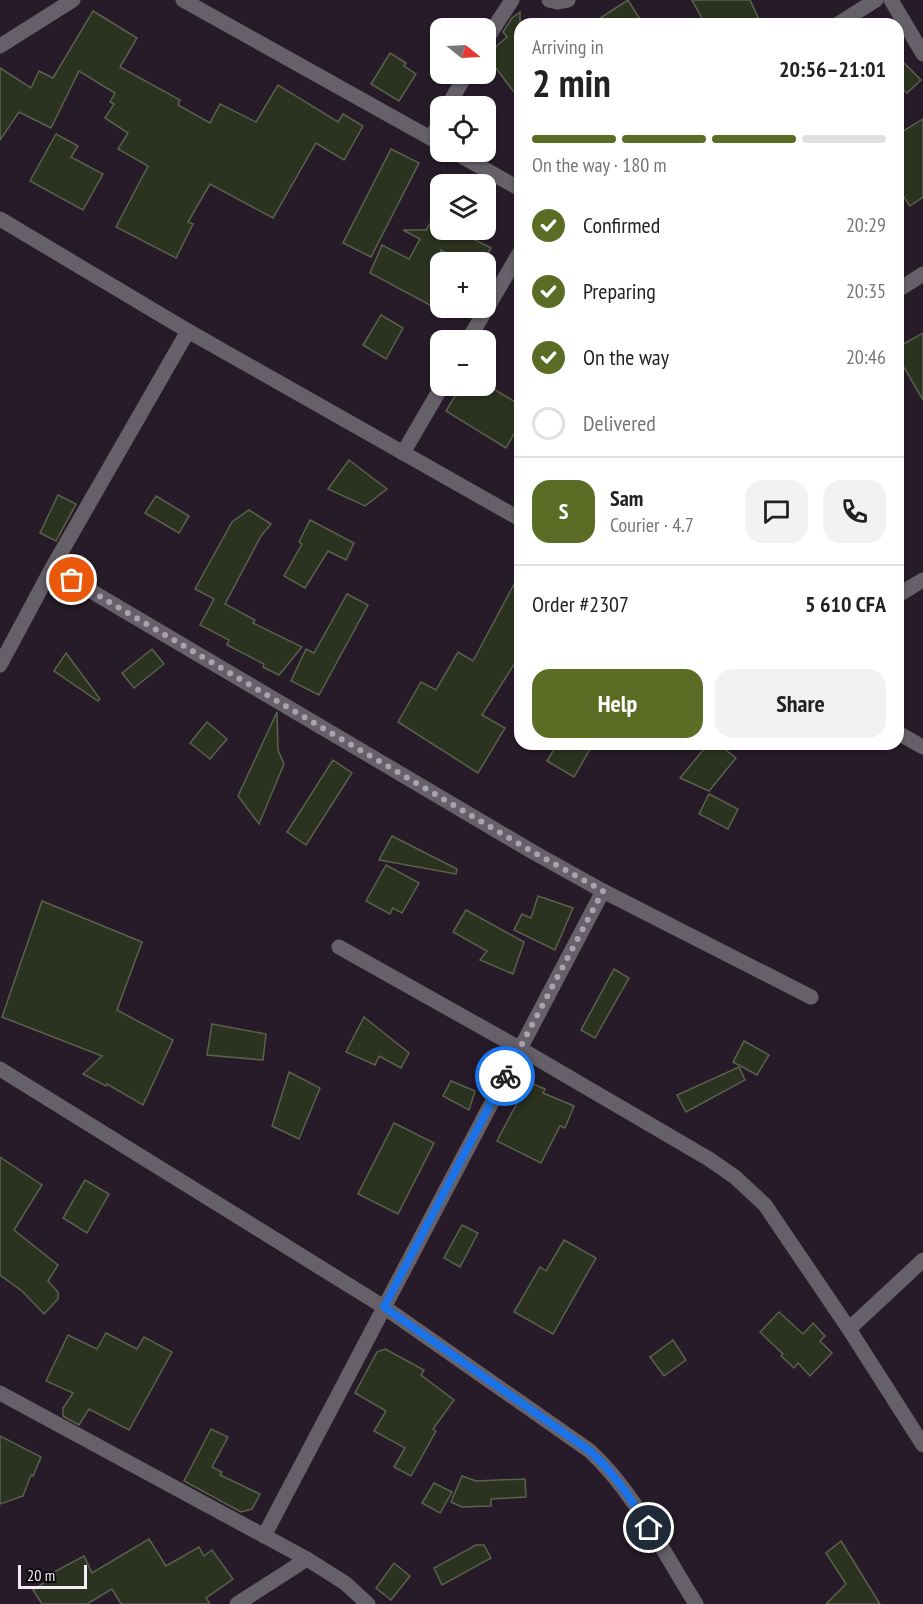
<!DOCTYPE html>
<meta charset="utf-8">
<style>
:root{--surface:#fff;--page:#f2f2f2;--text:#222;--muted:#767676;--line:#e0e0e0;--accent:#5b6d25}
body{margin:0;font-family:"PT Sans Narrow",sans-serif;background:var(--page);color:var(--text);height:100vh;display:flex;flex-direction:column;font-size:22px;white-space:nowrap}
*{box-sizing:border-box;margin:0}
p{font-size:20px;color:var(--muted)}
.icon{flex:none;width:33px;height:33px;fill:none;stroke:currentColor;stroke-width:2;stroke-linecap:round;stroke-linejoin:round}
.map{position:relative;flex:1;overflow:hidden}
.side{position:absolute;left:514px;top:18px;width:390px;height:732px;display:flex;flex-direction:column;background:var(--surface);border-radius:18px;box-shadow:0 2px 4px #0004}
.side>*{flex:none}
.needle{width:39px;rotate:108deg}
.fabs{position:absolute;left:430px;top:18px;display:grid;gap:12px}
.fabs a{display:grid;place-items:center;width:66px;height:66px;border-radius:12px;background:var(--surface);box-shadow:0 2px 4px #0004;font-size:30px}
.scale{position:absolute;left:18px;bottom:15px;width:69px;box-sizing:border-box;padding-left:6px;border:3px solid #f3ebf5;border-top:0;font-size:16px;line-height:21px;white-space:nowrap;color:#f3ebf5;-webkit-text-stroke:4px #0d080e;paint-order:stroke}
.pin{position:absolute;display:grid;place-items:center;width:51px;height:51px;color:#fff;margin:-26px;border:3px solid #fff;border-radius:50%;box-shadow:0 2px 6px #0007}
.courier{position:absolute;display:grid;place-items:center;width:60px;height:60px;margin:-30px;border:4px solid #1a73e8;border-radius:50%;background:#fff;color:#222;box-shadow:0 2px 8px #0007}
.summary em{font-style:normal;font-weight:800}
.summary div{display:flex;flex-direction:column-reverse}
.summary{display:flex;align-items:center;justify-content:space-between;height:102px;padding:0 18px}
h1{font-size:39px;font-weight:800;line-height:45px}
.bar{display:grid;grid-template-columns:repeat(4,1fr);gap:9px 6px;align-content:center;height:72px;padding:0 18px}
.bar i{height:8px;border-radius:4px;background:var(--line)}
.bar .selected{background:var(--accent)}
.bar p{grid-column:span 4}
.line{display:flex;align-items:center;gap:15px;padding:0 18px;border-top:2px solid var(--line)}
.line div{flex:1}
.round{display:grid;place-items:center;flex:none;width:63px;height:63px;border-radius:18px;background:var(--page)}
ol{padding:0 18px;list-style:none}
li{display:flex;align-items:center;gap:18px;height:66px}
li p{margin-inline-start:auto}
li .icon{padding:6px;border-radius:50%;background:var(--accent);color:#fff;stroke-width:4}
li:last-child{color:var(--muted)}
li i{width:33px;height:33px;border:3px solid var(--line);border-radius:50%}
.cta{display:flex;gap:12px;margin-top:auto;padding:12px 18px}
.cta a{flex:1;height:69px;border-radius:18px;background:var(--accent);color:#fff;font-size:24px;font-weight:800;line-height:69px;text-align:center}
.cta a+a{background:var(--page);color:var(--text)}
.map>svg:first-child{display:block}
.building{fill:#2c3220;stroke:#5a614d;stroke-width:1.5}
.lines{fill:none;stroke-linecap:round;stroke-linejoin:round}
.street{stroke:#666068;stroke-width:15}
.done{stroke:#aca2ae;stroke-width:6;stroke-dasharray:0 10.8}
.route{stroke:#1a73e8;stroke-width:8}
</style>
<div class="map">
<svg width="923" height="1604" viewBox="0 0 923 1604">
<rect width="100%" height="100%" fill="#271b29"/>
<g class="building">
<path d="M 628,0 L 643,24 L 591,24 Z"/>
<path d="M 692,0 L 750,0 L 761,24 L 705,24 Z"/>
<path d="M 93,11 L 137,38 L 120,67 L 180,100 L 178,105 L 210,123 L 220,104 L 256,122 L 278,85 L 338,122 L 343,114 L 363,126 L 344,160 L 316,143 L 273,218 L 210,184 L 188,222 L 193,224 L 176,258 L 116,227 L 148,166 L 118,149 L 128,133 L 105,118 L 114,104 L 110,102 L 115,93 L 79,71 L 51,128 L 19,112 L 0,140 L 0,68 L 31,88 L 39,71 L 53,78 Z"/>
<path d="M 520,12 L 520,100 L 486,55 L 507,37 L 503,32 L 512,18 Z"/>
<path d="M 390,53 L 406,63 L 404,66 L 416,74 L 399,101 L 371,84 Z"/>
<path d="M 898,57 L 921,80 L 907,93 L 898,85 Z"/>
<path d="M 923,119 L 923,197 L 910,206 L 898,188 L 898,134 Z"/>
<path d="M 56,134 L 78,146 L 71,157 L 103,174 L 83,210 L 30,181 Z"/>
<path d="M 391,149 L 419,163 L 371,257 L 343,243 Z"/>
<path d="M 441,207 L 441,230 L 456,230 L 491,248 L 483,262 L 463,262 L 441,250 L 441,311 L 370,273 L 382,245 L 409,259 L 420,239 L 403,230 L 426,230 Z"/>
<path d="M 381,315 L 403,328 L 386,359 L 363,345 Z"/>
<path d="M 923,333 L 923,400 L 898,357 L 898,347 Z"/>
<path d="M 461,386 L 489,386 L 520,405 L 520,423 L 506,448 L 446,411 Z"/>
<path d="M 349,460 L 387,489 L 365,506 L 328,489 Z"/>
<path d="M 58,495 L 76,504 L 56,541 L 40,533 Z"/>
<path d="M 156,496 L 189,516 L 179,533 L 145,513 Z"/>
<path d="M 249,510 L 271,524 L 261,536 L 225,604 L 255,620 L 253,623 L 302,647 L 279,675 L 263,667 L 264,664 L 227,645 L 229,640 L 200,625 L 214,599 L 195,589 L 232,522 Z"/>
<path d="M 310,520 L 354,543 L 346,560 L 328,551 L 305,588 L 284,576 L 302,544 L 299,542 Z"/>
<path d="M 520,573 L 520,655 L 482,715 L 505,728 L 478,773 L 398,722 L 421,682 L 436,690 L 458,652 L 473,661 Z"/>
<path d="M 347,594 L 368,605 L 319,695 L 291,681 L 306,649 L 314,653 Z"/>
<path d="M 152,649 L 164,664 L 134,688 L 122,673 Z"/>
<path d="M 66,653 L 100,699 L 98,701 L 54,671 Z"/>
<path d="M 277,712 L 278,750 L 284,764 L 259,824 L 238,796 Z"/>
<path d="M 207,722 L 227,739 L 210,759 L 190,743 Z"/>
<path d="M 557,744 L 593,744 L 574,777 L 547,761 Z"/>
<path d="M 708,744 L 718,744 L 736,758 L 709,791 L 680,778 Z"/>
<path d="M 333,760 L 352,773 L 306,845 L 287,832 Z"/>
<path d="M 709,794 L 738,809 L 728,829 L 699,814 Z"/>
<path d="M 392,836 L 457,869 L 456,874 L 379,860 Z"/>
<path d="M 386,865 L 419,883 L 402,913 L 393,908 L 390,914 L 366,901 Z"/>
<path d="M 538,896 L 573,908 L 555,950 L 514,930 L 522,914 L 531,918 Z"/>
<path d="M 42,901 L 142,942 L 117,1010 L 173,1040 L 143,1105 L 107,1084 L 106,1086 L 83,1074 L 102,1056 L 2,1017 Z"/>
<path d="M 466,910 L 524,942 L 513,974 L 480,960 L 487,951 L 453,932 Z"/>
<path d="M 614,969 L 629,978 L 595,1038 L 581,1030 Z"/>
<path d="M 364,1017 L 409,1053 L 401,1068 L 379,1056 L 375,1065 L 346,1052 Z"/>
<path d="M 212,1024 L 266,1034 L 263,1060 L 207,1055 Z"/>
<path d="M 744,1041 L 769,1055 L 757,1075 L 733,1062 Z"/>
<path d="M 739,1067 L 745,1080 L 686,1112 L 677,1095 Z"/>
<path d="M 289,1072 L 320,1088 L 299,1139 L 272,1126 Z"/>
<path d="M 451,1081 L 475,1091 L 469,1110 L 443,1096 Z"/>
<path d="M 528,1082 L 545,1089 L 543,1093 L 574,1106 L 565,1128 L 560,1126 L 541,1163 L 497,1141 Z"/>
<path d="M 394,1123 L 434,1143 L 398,1214 L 358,1194 Z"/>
<path d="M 0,1157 L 42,1185 L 14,1230 L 58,1265 L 48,1281 L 58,1292 L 58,1299 L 44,1314 L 22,1291 L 0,1275 Z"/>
<path d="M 85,1180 L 109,1194 L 87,1233 L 63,1218 Z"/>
<path d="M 462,1225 L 478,1233 L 460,1267 L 444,1258 Z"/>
<path d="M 564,1240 L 596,1258 L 553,1334 L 514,1312 L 540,1267 L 546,1271 Z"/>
<path d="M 779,1312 L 803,1334 L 813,1323 L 825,1336 L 820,1341 L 832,1353 L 810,1376 L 798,1363 L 794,1368 L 781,1356 L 783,1354 L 760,1332 Z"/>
<path d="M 106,1333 L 137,1349 L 144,1337 L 172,1352 L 129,1430 L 89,1409 L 79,1425 L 68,1419 L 63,1416 L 63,1408 L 73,1393 L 46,1381 L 68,1335 L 97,1349 Z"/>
<path d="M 673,1340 L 686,1360 L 664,1376 L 650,1357 Z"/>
<path d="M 385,1349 L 424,1370 L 421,1375 L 454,1400 L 433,1429 L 436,1431 L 411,1476 L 394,1467 L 405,1448 L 374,1431 L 386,1411 L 355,1393 L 377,1352 Z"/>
<path d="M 211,1429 L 228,1437 L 212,1467 L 222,1472 L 220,1475 L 260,1494 L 252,1509 L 241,1512 L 184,1481 Z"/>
<path d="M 0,1436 L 41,1457 L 33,1476 L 31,1475 L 23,1496 L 0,1504 Z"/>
<path d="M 462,1476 L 476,1481 L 525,1479 L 526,1497 L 491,1499 L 491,1506 L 462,1507 L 451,1502 Z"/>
<path d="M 434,1483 L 452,1492 L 440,1513 L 422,1503 Z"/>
<path d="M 149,1539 L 166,1566 L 199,1547 L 204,1556 L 212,1550 L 233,1579 L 206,1598 L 210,1604 L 121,1604 L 112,1589 L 87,1604 L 42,1604 L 33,1590 L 56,1575 L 54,1572 L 84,1556 L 92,1573 Z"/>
<path d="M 841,1541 L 880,1604 L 826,1604 L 846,1584 L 826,1553 Z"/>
<path d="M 476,1545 L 484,1545 L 491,1558 L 442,1585 L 434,1568 Z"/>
<path d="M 394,1563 L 410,1576 L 391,1600 L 376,1588 Z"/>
</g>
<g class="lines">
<g class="street">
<path d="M 183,0 L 441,144"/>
<path d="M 549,0 L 557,2 L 568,0"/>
<path d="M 891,0 L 923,54"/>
<path d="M 838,24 L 876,0"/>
<path d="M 486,40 L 512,0"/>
<path d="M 0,46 L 73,0"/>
<path d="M 448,106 L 466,74"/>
<path d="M 431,138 L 441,119"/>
<path d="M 454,152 L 520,189"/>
<path d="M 0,219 L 188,331 L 520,519"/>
<path d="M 898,290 L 923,274"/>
<path d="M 468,340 L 520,252"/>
<path d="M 403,453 L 442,386"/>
<path d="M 52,568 L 533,852 L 603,891 L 811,997"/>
<path d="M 898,595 L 923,580"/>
<path d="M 0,665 L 52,568 L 188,331"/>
<path d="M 898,733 L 923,747"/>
<path d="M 339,947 L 519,1048 L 709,1159 L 735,1177 L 765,1205 L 849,1329 L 923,1445"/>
<path d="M 0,1069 L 384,1307 L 590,1451 C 635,1493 663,1552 696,1604"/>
<path d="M 849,1329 L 923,1260"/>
<path d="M 0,1393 L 307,1559 L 345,1583 L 368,1604"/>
<path d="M 264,1536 L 603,891"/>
<path d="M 237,1604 L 307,1559"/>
</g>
</g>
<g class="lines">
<path class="done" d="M 72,580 L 533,852 L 603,891 L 505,1076"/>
<path class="route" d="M 505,1076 L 384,1307 L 590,1451 C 615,1474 631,1499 649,1528"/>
</g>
</svg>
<div class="fabs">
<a><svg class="needle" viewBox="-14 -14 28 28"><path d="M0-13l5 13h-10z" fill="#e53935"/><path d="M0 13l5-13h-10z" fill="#767676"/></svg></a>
<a><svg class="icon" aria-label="locate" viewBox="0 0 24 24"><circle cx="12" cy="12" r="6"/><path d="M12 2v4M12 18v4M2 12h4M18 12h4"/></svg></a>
<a><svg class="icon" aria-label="layers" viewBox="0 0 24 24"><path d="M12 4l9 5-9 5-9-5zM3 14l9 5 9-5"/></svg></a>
<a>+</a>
<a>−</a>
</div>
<div class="scale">20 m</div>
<div class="pin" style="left:72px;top:580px;background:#ea580c"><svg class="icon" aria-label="bag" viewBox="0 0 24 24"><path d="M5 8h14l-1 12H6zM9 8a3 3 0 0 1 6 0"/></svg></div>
<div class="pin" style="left:649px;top:1528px;background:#1f2937"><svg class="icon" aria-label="home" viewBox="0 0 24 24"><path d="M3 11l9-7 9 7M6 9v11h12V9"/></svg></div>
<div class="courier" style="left:505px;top:1076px"><svg class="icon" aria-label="bike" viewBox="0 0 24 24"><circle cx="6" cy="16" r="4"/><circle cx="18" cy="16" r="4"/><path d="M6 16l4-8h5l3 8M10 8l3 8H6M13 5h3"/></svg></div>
<section class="side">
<div class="summary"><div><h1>2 min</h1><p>Arriving in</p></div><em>20:56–21:01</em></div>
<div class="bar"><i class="selected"></i><i class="selected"></i><i class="selected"></i><i></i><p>On the way · 180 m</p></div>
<ol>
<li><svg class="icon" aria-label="check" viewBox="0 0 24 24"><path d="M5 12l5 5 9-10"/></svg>Confirmed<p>20:29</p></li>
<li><svg class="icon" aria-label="check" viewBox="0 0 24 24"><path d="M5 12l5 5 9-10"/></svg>Preparing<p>20:35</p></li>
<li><svg class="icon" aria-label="check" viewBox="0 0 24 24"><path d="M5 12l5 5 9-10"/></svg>On the way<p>20:46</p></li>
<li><i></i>Delivered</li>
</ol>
<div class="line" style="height:108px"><b class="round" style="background:var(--accent);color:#fff">S</b><div><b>Sam</b><p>Courier · 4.7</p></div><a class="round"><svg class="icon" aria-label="chat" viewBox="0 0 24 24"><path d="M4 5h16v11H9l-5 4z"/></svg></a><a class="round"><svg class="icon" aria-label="phone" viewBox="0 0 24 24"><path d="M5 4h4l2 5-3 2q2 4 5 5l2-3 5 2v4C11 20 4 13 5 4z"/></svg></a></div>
<div class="line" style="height:78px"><div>Order #2307</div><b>5 610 CFA</b></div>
<div class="cta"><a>Help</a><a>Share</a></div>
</section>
</div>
